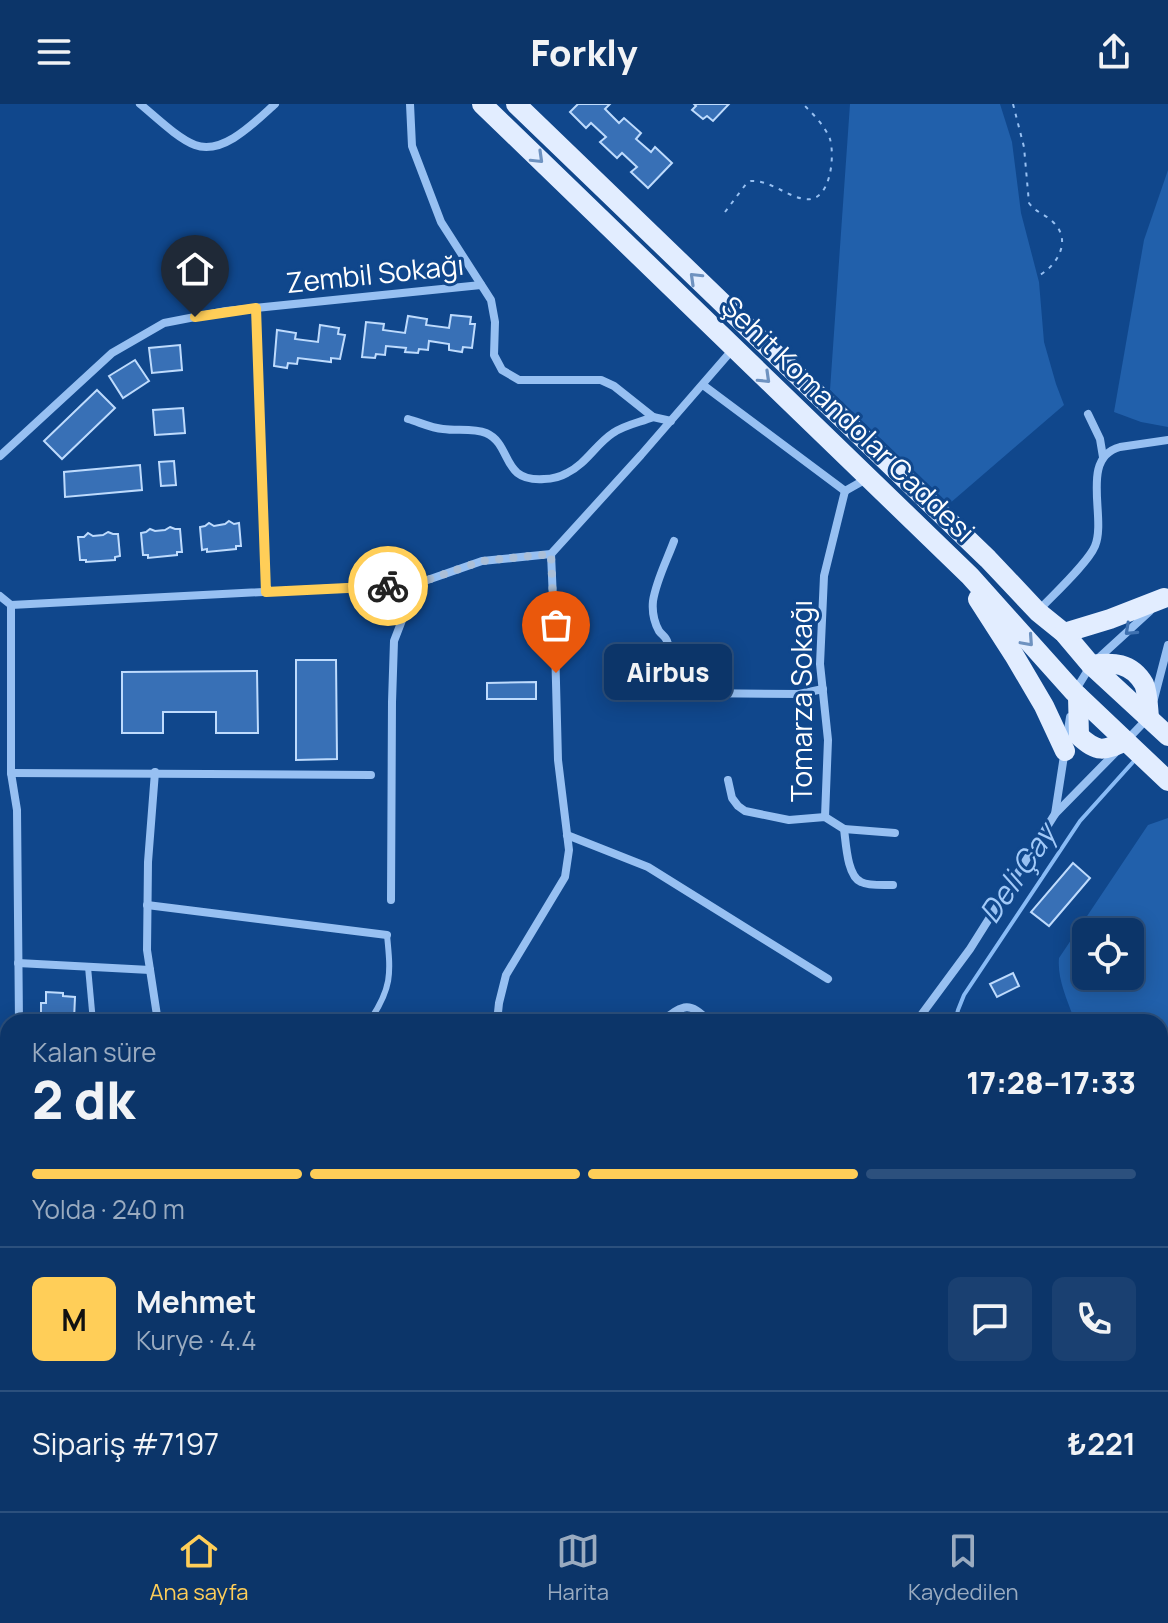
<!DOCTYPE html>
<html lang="tr">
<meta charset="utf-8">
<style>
:root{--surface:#0c3569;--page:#1a4071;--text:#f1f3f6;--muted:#9aabc0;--line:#2c507d;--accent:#ffce58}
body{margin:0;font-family:Manrope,sans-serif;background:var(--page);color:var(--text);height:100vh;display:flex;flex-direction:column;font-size:30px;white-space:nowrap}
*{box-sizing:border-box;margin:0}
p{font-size:26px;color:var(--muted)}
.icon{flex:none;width:44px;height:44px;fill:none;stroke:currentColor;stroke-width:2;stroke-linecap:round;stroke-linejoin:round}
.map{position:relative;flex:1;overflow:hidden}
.details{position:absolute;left:0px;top:910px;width:1168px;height:498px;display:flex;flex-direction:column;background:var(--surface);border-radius:24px 24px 0 0;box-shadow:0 4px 20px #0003,0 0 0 2px var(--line)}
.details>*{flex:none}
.buttons{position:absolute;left:1072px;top:814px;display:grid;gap:16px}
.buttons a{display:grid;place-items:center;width:72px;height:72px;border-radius:12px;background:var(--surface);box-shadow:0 4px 20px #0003,0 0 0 2px var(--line);font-size:40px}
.pin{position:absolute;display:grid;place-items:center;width:68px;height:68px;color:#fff;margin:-82px -34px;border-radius:50% 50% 50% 0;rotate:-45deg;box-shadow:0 0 8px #0007}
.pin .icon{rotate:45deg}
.courier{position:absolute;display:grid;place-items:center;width:80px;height:80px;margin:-40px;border:6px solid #ffce58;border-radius:50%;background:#fff;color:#222;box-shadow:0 2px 10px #0007}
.bubble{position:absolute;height:56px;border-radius:12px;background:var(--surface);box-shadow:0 4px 20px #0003,0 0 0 2px var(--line);font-size:26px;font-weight:800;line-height:56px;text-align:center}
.head em{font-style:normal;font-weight:800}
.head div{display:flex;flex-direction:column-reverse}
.head{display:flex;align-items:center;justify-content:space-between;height:136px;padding:0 32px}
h1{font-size:52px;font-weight:800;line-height:60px}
.bar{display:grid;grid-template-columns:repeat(4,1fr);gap:12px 8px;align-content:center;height:96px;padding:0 32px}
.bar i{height:10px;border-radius:6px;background:var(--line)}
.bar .selected{background:var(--accent)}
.bar p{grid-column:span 4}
.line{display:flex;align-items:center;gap:20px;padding:0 32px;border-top:2px solid var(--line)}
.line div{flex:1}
.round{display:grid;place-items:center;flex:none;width:84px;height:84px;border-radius:12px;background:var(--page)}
header{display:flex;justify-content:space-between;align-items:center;height:104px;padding:0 32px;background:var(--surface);font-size:36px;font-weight:800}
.menu{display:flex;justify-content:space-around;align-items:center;height:112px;border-top:2px solid var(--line);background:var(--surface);font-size:22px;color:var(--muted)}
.menu a{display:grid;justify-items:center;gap:4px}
.menu .selected{color:var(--accent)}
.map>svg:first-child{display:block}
.green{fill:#2160ab;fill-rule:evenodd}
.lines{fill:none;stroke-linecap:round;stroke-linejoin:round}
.stream{stroke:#88bbf6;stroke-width:4}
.building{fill:#3870b6;stroke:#bedbfd;stroke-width:2}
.path{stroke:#97c0f2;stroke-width:2;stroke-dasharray:4 6;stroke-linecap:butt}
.service{stroke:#97c0f2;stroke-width:6}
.minor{stroke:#97c0f2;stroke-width:8}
.primary{stroke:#e2edff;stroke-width:20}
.oneway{stroke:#6e92c0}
.oneway2{stroke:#3f71b0}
.done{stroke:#abbfd7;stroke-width:8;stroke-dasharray:0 14.4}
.route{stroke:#ffce58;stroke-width:10}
.labels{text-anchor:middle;stroke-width:6;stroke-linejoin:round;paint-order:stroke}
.street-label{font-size:28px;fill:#fff;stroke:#10478c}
.water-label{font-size:30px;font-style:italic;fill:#a2caf9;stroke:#10478c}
</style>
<header><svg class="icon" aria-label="menu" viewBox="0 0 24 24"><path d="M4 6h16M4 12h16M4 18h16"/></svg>Forkly<svg class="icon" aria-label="share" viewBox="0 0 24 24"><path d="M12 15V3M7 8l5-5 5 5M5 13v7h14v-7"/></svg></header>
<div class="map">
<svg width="1168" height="1407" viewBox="0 0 1168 1407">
<rect width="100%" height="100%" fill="#10478c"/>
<g class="green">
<path d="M 850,0 L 1000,0 L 1012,38 L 1021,109 L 1039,178 L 1044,238 L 1056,280 L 1064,301 L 949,400 L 830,286 Z"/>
<path d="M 1168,66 L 1168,323 L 1141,318 L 1114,308 L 1144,136 Z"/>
<path d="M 1168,714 L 1168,1007 L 1160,1005 L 1160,918 L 1075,918 C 1068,897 1057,876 1059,854 L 1148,721 ZM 1130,828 L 1130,872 L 1086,872 L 1086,828 Z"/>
<path d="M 423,1400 L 537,1400 L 615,1407 L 407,1407 Z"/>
</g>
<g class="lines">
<g class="stream">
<path d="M 955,918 L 958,906 L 964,891 L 1080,717 L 1134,657"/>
<path d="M 491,1407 L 495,1400"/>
</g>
</g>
<g class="building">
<path d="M 578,0 L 610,0 L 605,5 L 619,19 L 624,14 L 641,29 L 636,35 L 651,48 L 655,43 L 672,59 L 648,84 L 631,68 L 637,63 L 622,49 L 617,54 L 600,38 L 606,33 L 591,19 L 586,24 L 570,8 Z"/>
<path d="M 694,0 L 729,0 L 713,17 L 707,12 L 703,15 L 692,6 L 696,2 Z"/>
<path d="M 451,211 L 471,213 L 470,220 L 475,220 L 472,244 L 463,243 L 462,248 L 449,246 L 449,240 L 429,237 L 428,246 L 419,245 L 418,249 L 405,248 L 406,244 L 386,242 L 385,251 L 376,250 L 375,254 L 362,253 L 366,218 L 384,220 L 383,226 L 405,229 L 408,212 L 427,215 L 426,221 L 449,224 Z"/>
<path d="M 320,221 L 339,224 L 338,230 L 345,231 L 340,255 L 331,254 L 331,258 L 298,254 L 297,260 L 288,259 L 287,264 L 274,262 L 277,226 L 296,229 L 295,235 L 318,238 Z"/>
<path d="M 180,241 L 182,266 L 152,269 L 149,244 Z"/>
<path d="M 135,256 L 149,277 L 123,294 L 109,272 Z"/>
<path d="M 97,286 L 115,304 L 62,355 L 44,337 Z"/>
<path d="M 183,304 L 185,329 L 155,331 L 153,306 Z"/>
<path d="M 174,357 L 176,381 L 161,382 L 159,358 Z"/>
<path d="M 140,361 L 142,386 L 65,393 L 64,368 Z"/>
<path d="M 229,417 L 234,420 L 239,419 L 241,442 L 236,442 L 236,445 L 207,448 L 207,445 L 202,446 L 200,423 L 205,422 L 209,419 L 214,422 L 225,420 Z"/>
<path d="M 170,423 L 175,425 L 180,425 L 182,448 L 177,448 L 177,451 L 148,454 L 148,451 L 143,451 L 141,429 L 146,428 L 150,425 L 155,427 L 165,426 Z"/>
<path d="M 108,428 L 113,430 L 118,430 L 120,452 L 115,453 L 115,456 L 86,458 L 86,456 L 80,456 L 78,433 L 84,433 L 88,429 L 93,432 L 103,431 Z"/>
<path d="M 296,556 L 336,556 L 337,655 L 296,656 Z"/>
<path d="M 257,567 L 258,629 L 216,629 L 216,608 L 163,608 L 163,629 L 122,629 L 122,568 Z"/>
<path d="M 536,578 L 536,595 L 487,595 L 487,579 Z"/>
<path d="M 1073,759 L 1090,774 L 1049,822 L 1031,808 Z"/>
<path d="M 1013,869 L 1019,882 L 997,893 L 990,880 Z"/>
<path d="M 46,888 L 63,889 L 63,892 L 75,893 L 74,916 L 70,916 L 70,918 L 41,918 L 41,899 L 46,899 Z"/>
</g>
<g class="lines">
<g class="path">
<path d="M 1013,0 L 1024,43 L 1029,99 C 1036,109 1046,110 1054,119 C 1072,137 1057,162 1038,172"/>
<path d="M 725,108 L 746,80 L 751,77 C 770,76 786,92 804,95 C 831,100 835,52 830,35 C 825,22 813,10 803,0"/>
</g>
<g class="service">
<path d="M 88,863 L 93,918"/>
<path d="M 369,918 C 392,884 391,871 387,831"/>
</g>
<g class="minor">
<path d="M 140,0 C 156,13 177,34 195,41 C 223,52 256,17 275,0"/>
<path d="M 410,0 L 412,42 L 441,118 L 491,196 L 495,218 L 494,251 L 502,266 L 519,276 L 601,276 L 614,282 L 653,313 L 671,317"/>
<path d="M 256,204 L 266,488"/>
<path d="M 703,281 L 845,387"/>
<path d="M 1088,310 L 1100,335 L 1103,353"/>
<path d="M 408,315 C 419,318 431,324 443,325 C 456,327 474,324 486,329 C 513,341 500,378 544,375 C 552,375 560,373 567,369 C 586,360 596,340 613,329 C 624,321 641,318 653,313"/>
<path d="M 0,352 L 112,249 L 164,219 L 226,207 L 481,181"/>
<path d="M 845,387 L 868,374"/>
<path d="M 674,437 C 667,456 656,477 653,497 C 652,507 654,518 659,527 C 662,531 666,533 667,537 C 676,556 659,584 690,589 L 799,590 L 823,585"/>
<path d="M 0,492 L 11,501"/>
<path d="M 11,501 L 416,480 L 482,457 L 551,450 L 641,351 L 733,245"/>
<path d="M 11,501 L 11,669 L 17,706 L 19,918"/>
<path d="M 1038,507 C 1052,492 1088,459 1095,442 C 1107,413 1079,354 1120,343 L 1168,336"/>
<path d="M 1075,587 L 1091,561 L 1150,507"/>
<path d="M 1154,595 L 1168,541"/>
<path d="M 1126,637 L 1147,615"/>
<path d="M 155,668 L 148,758 L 147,846 L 158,918"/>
<path d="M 11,669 L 371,671"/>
<path d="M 728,676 L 732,694 L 738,702 L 745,707 L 789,716 L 825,713 L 844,725 C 846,739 847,772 861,778 C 869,782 883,781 893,781"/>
<path d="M 1055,710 L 1070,613"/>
<path d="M 825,713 L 828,636 L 820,560 L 824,472 L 845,387"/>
<path d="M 844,725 L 895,729"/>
<path d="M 567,731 L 648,763 L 828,875"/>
<path d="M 391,796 L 392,598 L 394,537 L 416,480"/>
<path d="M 147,801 L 387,831"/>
<path d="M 18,859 L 150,866"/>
<path d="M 497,918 L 499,899 L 506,871 L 565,773 L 569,746 L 558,656 L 555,540 L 551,450"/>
<path d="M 660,918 C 681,903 689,894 709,918"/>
<path d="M 916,918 L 970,845 L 1055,710 L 1117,647"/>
<path d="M 1160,1016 L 1168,1017"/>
<path d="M 0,1145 L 4,1131 L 8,1085"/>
<path d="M 1160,1218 L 1168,1219"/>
<path d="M 0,1398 L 7,1407"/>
<path d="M 445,1407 L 449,1400"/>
<path d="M 815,1407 L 818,1400"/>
</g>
<g class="primary">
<path d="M 482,0 L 970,472 L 1074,588 L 1168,677"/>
<path d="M 516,0 L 988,455 L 1038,508 L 1064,529 L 1091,561 L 1168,632"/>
<path d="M 978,495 L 1014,551 L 1044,602 L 1065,647"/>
<path d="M 1064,529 L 1110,515 L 1164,494"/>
<path d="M 1091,561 C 1113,558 1131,558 1144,580 C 1148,589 1148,604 1149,614"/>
<path d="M 1078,592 L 1079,632 C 1098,649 1103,647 1126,637"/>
</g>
</g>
<defs><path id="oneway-chevron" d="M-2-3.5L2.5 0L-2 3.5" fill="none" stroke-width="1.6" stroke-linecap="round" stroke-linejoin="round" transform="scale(2)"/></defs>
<g class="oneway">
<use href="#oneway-chevron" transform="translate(538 54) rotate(44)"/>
<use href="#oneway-chevron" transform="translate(695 174) rotate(-136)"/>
<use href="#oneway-chevron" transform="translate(765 274) rotate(44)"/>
<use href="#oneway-chevron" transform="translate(1028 537) rotate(48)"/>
</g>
<use class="oneway2" href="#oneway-chevron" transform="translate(1130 526) rotate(137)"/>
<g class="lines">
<path class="done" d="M 388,482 L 416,480 L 482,457 L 551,450 L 556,569"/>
<path class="route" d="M 195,213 L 256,204 L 266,488 L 388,482"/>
</g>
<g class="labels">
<g class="street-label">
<text transform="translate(375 170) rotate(-6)" y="10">Zembil Sokağı</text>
<text transform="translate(848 315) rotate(44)" y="10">Şehit Komandolar Caddesi</text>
<text transform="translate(802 597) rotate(-90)" y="10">Tomarza Sokağı</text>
</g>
<g class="water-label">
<text transform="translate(1018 770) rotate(-56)" y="10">Deli Çay</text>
</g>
</g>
</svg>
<div class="buttons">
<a><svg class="icon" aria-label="locate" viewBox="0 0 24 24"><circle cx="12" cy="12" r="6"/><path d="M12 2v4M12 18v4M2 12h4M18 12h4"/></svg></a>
</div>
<div class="pin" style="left:556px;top:569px;background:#ea580c"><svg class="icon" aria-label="bag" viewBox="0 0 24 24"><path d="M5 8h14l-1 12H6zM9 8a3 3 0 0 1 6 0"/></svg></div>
<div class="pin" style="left:195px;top:213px;background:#1f2937"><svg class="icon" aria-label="home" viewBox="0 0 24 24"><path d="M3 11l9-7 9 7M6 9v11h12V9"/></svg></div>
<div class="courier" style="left:388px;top:482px"><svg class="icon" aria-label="bike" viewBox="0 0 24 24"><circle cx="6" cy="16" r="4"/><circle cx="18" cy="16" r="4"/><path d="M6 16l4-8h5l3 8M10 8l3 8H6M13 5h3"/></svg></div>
<div class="bubble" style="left:604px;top:540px;width:128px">Airbus</div>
<section class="details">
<div class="head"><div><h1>2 dk</h1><p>Kalan süre</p></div><em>17:28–17:33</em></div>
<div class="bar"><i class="selected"></i><i class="selected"></i><i class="selected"></i><i></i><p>Yolda · 240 m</p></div>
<div class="line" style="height:144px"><b class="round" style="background:var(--accent);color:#111">M</b><div><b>Mehmet</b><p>Kurye · 4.4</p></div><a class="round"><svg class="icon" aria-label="chat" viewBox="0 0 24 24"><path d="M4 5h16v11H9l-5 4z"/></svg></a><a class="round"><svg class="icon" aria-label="phone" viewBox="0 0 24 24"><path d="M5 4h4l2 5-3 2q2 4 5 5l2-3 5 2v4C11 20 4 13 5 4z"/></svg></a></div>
<div class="line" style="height:104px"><div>Sipariş #7197</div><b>₺221</b></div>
</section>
</div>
<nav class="menu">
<a class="selected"><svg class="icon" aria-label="home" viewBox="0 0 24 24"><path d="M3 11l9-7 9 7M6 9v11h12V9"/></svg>Ana sayfa</a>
<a><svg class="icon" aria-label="map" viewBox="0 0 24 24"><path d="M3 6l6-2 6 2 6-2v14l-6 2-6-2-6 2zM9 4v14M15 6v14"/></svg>Harita</a>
<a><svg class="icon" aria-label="saved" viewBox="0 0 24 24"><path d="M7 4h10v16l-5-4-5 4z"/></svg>Kaydedilen</a>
</nav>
